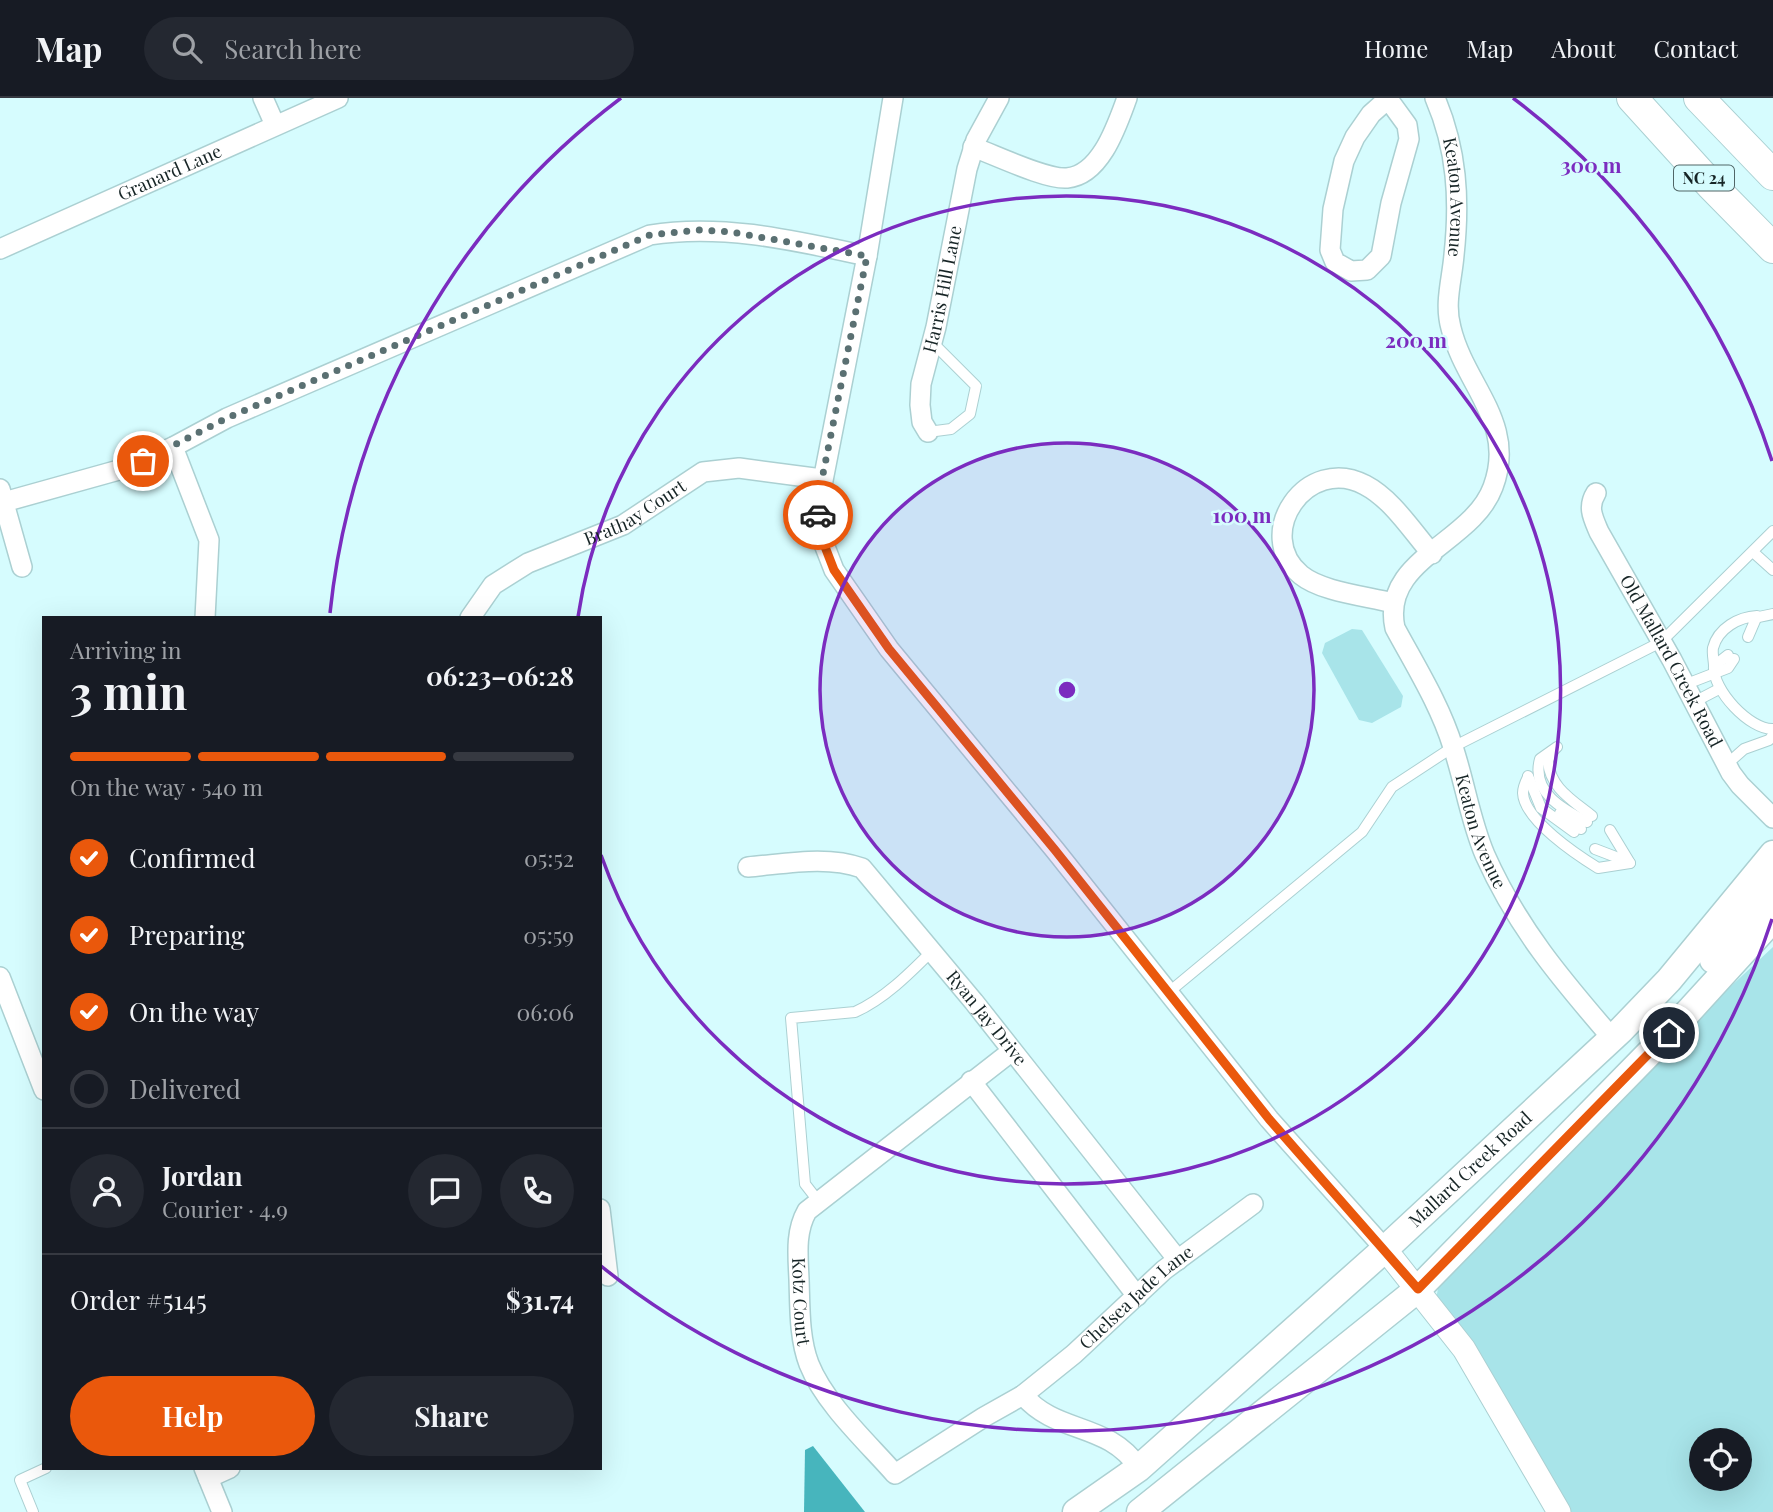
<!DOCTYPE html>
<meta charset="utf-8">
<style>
:root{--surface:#171b24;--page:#242831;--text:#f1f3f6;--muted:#9ea1a6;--line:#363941;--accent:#ea580c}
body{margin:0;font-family:"Playfair Display",serif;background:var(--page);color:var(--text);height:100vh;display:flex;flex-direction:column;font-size:26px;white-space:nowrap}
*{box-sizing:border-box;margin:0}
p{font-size:23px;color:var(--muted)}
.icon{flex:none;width:38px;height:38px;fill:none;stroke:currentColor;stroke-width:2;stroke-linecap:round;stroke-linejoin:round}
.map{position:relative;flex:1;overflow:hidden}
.details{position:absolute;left:42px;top:518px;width:560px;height:854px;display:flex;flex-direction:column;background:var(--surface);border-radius:0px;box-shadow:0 7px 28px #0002}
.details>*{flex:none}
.fabs{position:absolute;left:1689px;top:1330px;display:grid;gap:14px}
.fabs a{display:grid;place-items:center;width:63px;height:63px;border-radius:50%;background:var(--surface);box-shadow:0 7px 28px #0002;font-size:35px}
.pin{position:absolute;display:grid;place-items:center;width:60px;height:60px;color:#fff;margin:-30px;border:4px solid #fff;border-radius:50%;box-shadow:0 2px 7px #0007}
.courier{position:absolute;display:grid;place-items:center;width:70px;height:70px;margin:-35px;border:5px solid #ea580c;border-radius:50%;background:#fff;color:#222;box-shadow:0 2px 9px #0007}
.headline em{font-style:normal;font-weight:700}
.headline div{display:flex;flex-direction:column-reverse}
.headline{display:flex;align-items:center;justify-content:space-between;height:119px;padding:0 28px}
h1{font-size:46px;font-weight:700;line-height:52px}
.bar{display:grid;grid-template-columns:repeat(4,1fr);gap:10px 7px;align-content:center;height:84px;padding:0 28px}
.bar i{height:9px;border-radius:5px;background:var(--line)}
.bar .active{background:var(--accent)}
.bar p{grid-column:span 4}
.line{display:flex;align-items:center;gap:18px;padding:0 28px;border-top:2px solid var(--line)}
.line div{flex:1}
.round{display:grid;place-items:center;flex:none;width:74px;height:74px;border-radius:37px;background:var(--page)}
ol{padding:0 28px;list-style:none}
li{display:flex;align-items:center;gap:21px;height:77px}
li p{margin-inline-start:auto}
li .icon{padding:7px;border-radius:50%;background:var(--accent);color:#fff;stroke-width:4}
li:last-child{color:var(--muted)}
li i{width:38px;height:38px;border:4px solid var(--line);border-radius:50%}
.primary-button{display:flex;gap:14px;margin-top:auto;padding:14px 28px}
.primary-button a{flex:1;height:80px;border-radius:42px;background:var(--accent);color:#fff;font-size:28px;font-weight:700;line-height:80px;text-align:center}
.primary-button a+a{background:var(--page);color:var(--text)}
header{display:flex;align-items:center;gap:42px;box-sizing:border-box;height:98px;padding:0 35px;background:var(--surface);border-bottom:2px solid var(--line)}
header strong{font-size:33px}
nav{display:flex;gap:38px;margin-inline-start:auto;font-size:24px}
.search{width:490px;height:63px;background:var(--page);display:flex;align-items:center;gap:18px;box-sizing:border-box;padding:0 24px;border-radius:38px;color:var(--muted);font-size:26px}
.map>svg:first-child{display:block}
.green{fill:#a8e4e9;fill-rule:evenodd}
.water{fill:#47b5bd}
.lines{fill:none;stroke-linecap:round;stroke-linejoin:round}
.service-casing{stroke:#abd0d2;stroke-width:12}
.minor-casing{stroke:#abd0d2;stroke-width:22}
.tertiary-casing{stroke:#abd0d2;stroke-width:25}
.secondary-casing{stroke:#abd0d2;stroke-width:29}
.primary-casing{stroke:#abd0d2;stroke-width:32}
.service{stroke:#fff;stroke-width:10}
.minor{stroke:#fff;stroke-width:19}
.tertiary{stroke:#fff;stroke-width:23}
.secondary{stroke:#fff;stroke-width:26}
.primary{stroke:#fff;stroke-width:30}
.done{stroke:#5a7072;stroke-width:7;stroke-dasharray:0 12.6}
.route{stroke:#ea580c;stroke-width:9}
.ring{fill:none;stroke:#7b2cbf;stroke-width:3.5}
.labels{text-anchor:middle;stroke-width:5;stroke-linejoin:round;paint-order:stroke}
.shield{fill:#d6fcfe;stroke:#506667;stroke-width:2}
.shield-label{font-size:16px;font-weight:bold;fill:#172526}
.street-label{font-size:18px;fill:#172526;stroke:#d6fcfe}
.centre{fill:#7b2cbf;stroke:#d6fcfe;stroke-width:3.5}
.ring-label{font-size:21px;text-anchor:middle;font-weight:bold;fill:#7b2cbf;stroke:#d6fcfe;stroke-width:5;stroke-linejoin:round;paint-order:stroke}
</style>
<header>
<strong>Map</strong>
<div class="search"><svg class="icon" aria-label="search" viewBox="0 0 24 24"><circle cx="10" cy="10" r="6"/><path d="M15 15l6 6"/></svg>Search here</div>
<nav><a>Home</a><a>Map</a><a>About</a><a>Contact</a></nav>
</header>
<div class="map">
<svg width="1773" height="1414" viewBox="0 0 1773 1414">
<rect width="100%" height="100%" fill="#d6fcfe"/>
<g class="green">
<path d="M 1352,531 L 1362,532 L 1403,598 L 1401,609 L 1372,625 L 1359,622 L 1322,555 L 1325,545 Z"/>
<path d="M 1773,849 L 1773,1414 L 1566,1414 L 1436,1202 L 1438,1190 L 1467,1158 L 1714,904 ZM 1701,1342 L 1740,1342 L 1740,1381 L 1701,1381 Z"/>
</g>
<path class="water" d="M 813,1348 L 865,1414 L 804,1414 L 805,1352 Z"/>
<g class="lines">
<g class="service-casing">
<g id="service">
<path d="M 928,334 L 951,331 L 970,316 L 976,288 L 932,244"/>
<path d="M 1753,454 L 1773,472"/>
<path d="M 1754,520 L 1773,516"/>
<path d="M 1728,557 L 1714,568 C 1712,592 1750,632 1773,631"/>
<path d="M 1714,568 C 1714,563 1712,555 1713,550 C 1718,530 1739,519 1757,518 L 1748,539"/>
<path d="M 1684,587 L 1728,570 L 1734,561"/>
<path d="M 1694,604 L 1719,591"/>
<path d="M 1557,649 L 1540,661 C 1531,694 1562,711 1587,724"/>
<path d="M 1554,652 L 1548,662 C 1549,689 1572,702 1592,718"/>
<path d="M 1726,667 L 1744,651 L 1769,642 L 1773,637"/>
<path d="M 1528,678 L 1541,710 L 1574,734"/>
<path d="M 1528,679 C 1526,683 1523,690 1523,695 C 1524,722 1577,757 1598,770 L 1630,765"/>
<path d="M 1560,715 L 1581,731"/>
<path d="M 1610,732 L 1630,765"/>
<path d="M 1595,751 L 1629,764"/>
<path d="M 1169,894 L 1362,734 L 1392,689 L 1453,649 L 1661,544 L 1773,433"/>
<path d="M 819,1104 L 805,1086 L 791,920 L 855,914 C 884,901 909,876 931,854"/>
<path d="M 33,1414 L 20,1382 L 46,1370"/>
</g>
</g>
<g class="minor-casing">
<g id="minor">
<path d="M 263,0 L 275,27"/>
<path d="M 893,0 L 867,158 L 818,408 L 822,441 L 834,472 L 889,551 L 1055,752 L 1269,1021 L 1385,1151"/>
<path id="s1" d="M 1435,0 C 1457,51 1460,102 1454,157 C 1452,182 1444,205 1451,230 C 1465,288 1517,325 1493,389 C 1472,446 1380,461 1395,530 C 1416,569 1440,607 1453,649 C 1465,685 1470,722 1485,757 C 1517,829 1561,881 1612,940"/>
<path d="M 1388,1 L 1407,27 L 1409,41 L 1391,105 L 1381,158 L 1367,172 L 1351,173 L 1335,164 L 1330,152 L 1333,111 L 1344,63 L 1355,39 L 1371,16 Z"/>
<path d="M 973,49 C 995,57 1047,82 1067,80 C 1101,77 1117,27 1127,0"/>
<path id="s2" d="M 0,151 L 338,0"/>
<path id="s3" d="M 928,334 L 922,324 L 920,307 L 921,286 L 936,229 L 967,71 L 976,42 L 999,0"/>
<path d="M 173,349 L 209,442 L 205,520"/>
<path d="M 0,391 L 22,469"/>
<path id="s4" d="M 1596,395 C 1587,409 1593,420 1599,434 L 1672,562 L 1731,675 L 1740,687 L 1773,720"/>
<path d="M 4,404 L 126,370 L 173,349 L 227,320 L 650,137 C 722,125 797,143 867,158"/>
<path d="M 1393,505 C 1366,498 1322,494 1301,477 C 1252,436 1307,356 1365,387 C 1392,401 1412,433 1432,456"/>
<path id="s5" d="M 470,520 L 493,487 L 528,465 L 623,427 L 703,374 L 739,370 L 822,381"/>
<path id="s6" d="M 748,769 C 785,766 826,757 862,770 L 974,904 L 1178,1162"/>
<path d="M 0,879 L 44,992"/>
<path id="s7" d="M 1012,953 L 807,1113 C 795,1134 798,1158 799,1181 C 800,1209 799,1240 809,1266 C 825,1306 867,1344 895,1376 L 984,1319 L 1023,1297 L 1074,1256 L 1164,1172 L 1253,1106"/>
<path d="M 971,983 L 1137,1198"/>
<path d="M 600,1111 L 608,1178"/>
<path d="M 1023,1297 C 1057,1337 1107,1323 1139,1370"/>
<path d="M 204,1370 L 222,1414"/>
<path d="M 208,1380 L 230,1370"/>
</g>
</g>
<g class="tertiary-casing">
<path id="tertiary" d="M 1385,1151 L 1464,1251 L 1559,1414"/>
</g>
<g class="secondary-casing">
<g id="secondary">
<path d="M 1713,862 L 1773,787"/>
<path id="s8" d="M 1076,1414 L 1139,1370 L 1385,1151 L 1621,932 L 1669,882 L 1773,756"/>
<path d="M 1140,1414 L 1418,1191 L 1669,935 L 1773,821"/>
</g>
</g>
<g class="primary-casing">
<g id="primary">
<path d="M 1632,0 L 1711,87 L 1773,150"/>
<path d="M 1699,0 L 1773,77"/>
</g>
</g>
<use href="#service" class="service"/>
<use href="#minor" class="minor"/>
<use href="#tertiary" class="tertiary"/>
<use href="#secondary" class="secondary"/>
<use href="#primary" class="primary"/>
</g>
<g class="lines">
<path class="done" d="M 143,363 L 227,320 L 650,137 L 699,132 L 731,134 L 867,158 L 822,381 L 818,417"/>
<path class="route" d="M 818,417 L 822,441 L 834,472 L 889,551 L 1055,752 L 1269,1021 L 1418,1191 L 1669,935"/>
</g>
<circle cx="1067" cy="592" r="247" fill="#7b2cbf" fill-opacity=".12"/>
<g class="ring">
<circle cx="1067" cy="592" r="247"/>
<path d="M578 519A494 494 0 1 1 601 757"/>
<path d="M1772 821A741 741 0 0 1 601 1168M330 515A741 741 0 0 1 621 0M1513 0A741 741 0 0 1 1772 363"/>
</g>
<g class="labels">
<rect class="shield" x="1674" y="67.5" width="60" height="25" rx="5"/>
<g class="shield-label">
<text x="1704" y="86">NC 24</text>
</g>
<g class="street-label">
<text dy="6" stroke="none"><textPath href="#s2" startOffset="186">Granard Lane</textPath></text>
<text dy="6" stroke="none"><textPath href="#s1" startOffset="102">Keaton Avenue</textPath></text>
<text dy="6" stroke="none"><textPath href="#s3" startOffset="147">Harris Hill Lane</textPath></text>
<text dy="6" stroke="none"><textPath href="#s5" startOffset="200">Brathay Court</textPath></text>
<text dy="6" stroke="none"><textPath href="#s4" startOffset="189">Old Mallard Creek Road</textPath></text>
<text dy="6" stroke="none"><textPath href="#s1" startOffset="805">Keaton Avenue</textPath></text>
<text dy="6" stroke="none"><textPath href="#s6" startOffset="310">Ryan Jay Drive</textPath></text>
<text dy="6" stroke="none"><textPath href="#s8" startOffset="523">Mallard Creek Road</textPath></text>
<text dy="6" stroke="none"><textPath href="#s7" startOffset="856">Chelsea Jade Lane</textPath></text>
<text dy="6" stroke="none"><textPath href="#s7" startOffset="352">Kotz Court</textPath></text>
</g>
</g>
<circle cx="1067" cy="592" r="10" class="centre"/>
<g class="ring-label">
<text x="1591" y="75">300 m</text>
<text x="1416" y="250">200 m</text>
<text x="1242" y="425">100 m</text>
</g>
</svg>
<div class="fabs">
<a><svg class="icon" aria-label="locate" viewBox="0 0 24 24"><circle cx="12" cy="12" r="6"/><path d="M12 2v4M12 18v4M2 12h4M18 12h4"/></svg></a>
</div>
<div class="pin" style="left:143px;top:363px;background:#ea580c"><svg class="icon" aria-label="bag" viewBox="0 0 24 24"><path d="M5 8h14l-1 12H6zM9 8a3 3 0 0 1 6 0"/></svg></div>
<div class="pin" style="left:1669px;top:935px;background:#1f2937"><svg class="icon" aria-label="home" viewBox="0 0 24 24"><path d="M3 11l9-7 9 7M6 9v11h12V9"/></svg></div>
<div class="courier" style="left:818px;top:417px"><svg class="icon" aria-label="car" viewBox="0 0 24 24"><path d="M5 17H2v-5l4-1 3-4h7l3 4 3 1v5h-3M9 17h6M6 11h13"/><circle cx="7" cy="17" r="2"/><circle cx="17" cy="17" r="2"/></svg></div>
<section class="details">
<div class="headline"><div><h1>3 min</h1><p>Arriving in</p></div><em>06:23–06:28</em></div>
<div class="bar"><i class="active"></i><i class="active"></i><i class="active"></i><i></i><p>On the way · 540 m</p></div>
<ol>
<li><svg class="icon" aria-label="check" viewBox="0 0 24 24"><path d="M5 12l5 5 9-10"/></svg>Confirmed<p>05:52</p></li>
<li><svg class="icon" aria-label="check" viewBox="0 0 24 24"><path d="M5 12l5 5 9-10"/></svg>Preparing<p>05:59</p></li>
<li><svg class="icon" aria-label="check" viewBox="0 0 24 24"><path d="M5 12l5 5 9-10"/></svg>On the way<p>06:06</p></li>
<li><i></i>Delivered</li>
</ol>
<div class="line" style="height:126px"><a class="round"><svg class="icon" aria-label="person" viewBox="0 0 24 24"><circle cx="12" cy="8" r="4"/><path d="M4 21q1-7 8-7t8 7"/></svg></a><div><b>Jordan</b><p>Courier · 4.9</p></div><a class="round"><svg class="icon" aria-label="chat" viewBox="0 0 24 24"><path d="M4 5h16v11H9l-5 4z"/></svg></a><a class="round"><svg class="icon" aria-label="phone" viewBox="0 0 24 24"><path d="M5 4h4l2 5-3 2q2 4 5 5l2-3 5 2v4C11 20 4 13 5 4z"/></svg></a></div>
<div class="line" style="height:91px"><div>Order #5145</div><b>$31.74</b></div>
<div class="primary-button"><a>Help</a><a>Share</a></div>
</section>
</div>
